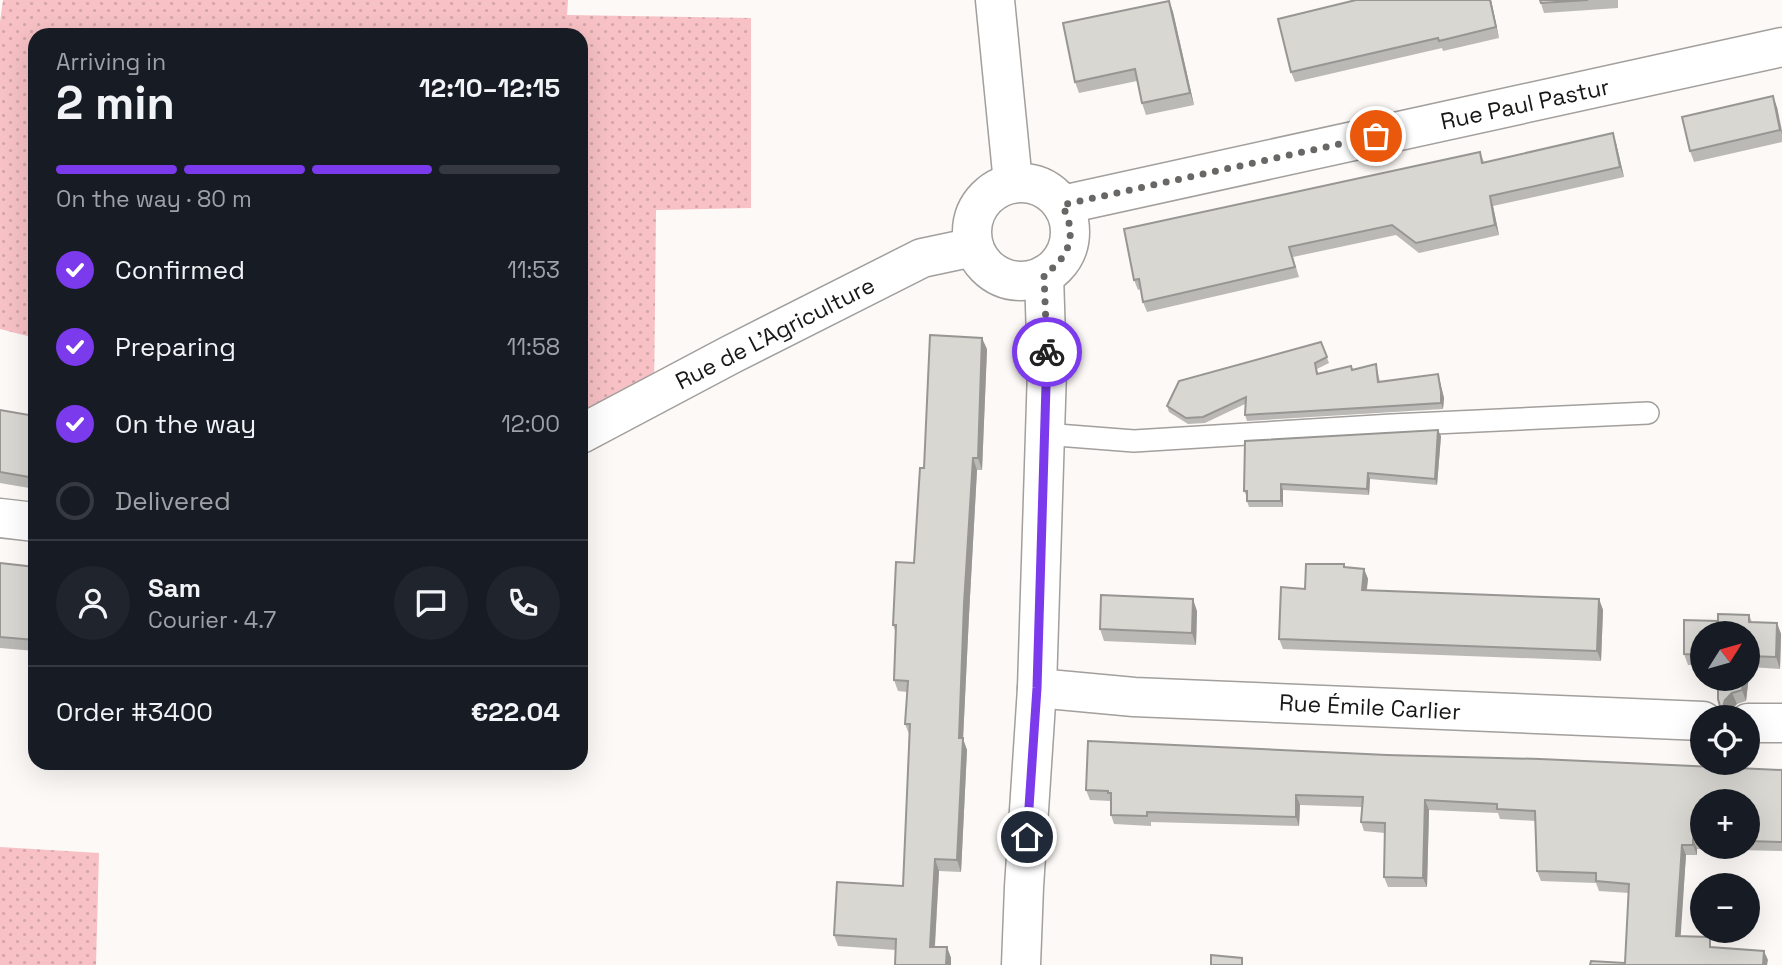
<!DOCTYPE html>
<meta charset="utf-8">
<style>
:root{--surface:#171b24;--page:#20242c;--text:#f1f3f6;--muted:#9ea1a6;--line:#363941;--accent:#7c3aed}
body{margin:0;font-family:"Space Grotesk",sans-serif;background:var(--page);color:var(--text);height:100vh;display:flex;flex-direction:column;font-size:26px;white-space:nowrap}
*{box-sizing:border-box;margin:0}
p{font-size:23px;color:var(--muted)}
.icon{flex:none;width:38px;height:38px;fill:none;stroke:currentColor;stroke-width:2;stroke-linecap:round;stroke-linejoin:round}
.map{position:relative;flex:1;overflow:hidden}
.details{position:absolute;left:28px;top:28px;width:560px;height:742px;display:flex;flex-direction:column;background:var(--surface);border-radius:21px;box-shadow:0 7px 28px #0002}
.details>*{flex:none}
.needle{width:46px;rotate:53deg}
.fabs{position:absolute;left:1690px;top:621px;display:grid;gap:14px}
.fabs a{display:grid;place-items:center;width:70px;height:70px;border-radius:50%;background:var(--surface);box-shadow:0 7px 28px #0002;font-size:35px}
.pin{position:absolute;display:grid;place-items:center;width:60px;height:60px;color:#fff;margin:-30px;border:4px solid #fff;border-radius:50%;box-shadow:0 2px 7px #0007}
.courier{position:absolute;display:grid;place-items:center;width:70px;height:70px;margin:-35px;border:5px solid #7c3aed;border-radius:50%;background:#fff;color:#222;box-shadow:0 2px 9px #0007}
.headline em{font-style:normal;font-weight:600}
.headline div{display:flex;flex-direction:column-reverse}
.headline{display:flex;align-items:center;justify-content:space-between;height:119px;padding:0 28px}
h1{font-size:46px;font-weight:600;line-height:52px}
.bar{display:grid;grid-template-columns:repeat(4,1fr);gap:10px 7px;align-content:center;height:84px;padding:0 28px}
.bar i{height:9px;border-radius:5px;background:var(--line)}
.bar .on{background:var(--accent)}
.bar p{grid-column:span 4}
.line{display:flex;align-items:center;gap:18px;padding:0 28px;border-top:2px solid var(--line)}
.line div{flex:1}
.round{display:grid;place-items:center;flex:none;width:74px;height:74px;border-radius:37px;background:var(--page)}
ol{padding:0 28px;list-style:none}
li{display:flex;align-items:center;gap:21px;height:77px}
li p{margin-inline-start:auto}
li .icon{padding:7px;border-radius:50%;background:var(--accent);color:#fff;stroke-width:4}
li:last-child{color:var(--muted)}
li i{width:38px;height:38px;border:4px solid var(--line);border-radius:50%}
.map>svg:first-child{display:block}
.grass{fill:url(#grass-dots)}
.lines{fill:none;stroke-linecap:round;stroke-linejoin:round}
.service-casing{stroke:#a29f9c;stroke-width:24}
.minor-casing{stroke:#a29f9c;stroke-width:41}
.service{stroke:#fff;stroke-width:21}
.minor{stroke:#fff;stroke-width:38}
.wall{fill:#bab9b5;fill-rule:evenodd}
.shaded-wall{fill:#979693}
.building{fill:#d8d7d2;stroke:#979693;stroke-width:2}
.done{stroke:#686765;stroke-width:7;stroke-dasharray:0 12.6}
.route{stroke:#7c3aed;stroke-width:9}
.labels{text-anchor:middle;stroke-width:5;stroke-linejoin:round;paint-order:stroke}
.street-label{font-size:23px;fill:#191817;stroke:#fff}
</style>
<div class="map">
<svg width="1782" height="965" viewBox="0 0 1782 965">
<defs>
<pattern id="grass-dots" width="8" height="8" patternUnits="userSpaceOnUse" patternTransform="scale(1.75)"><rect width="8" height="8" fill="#f7c1c5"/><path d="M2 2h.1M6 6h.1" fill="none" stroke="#d3a5a8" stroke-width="1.8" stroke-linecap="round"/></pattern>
</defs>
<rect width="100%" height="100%" fill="#fcf9f6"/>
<g class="grass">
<path d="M 3,0 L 568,0 L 567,15 L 751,18 L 751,208 L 656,210 L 654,396 L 581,434 L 581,35 L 35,35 L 35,338 L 0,329 L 0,22 Z"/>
<path d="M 0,847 L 99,853 L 96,965 L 0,965 Z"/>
</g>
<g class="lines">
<g class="service-casing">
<path id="service" d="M 1044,434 L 1134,441 L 1392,425 L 1648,413"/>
</g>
<g class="minor-casing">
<g id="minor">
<path d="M 995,0 L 1013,183"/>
<circle cx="1021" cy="232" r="49"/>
<path d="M 1062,205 L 1782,47"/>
<path d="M 581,434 L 730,355 L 922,258 L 974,247"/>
<path d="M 0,518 L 35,522"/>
<path d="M 1037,688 L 1134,697 L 1703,721"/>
<path d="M 1748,723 L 1782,723"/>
<path d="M 1021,965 L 1024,887 L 1037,688 L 1047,370 L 1044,275"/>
</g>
</g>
<use href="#service" class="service"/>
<use href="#minor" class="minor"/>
</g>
<g class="wall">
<path d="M 1356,0 L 1491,0 L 1499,38 L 1443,51 L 1442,48 L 1295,82 L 1291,72 Z"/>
<path d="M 1540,0 L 1618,0 L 1618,8 L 1544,13 Z"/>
<path d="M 1169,1 L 1173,12 L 1194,105 L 1146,115 L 1142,103 L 1137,81 L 1079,93 L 1075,82 Z"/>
<path d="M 1777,107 L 1782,130 L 1782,142 L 1694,162 L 1690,151 Z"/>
<path d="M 1616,143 L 1624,177 L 1493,206 L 1499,235 L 1419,253 L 1396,235 L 1293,257 L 1299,277 L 1147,312 L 1143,302 L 1141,289 L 1138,290 L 1134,280 L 1480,152 L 1484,162 Z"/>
<path d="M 1321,342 L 1329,363 L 1317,369 L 1318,374 L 1352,370 L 1376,364 L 1380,382 L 1438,374 L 1444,398 L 1443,409 L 1247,421 L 1245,415 L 1245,404 L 1205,423 L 1188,424 L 1169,412 L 1167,406 Z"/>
<path d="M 987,349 L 982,470 L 977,470 L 969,615 L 963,739 L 967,750 L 961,872 L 939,871 L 935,947 L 947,947 L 951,958 L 896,950 L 838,946 L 834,935 L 903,886 L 909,734 L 905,724 L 907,692 L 898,691 L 894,680 L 896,633 L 893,625 L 914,563 L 924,468 Z"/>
<path d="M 0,410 L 35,416 L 35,489 L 0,483 Z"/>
<path d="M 1441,436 L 1437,485 L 1370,479 L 1369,495 L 1283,490 L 1283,507 L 1249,507 L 1247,501 L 1247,497 L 1244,491 Z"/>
<path d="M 0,563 L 35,567 L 35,651 L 0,648 Z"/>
<path d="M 1345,567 L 1364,569 L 1368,579 L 1367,590 L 1599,599 L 1603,610 L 1601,661 L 1283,649 L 1279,639 L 1305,589 Z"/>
<path d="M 1197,611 L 1196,645 L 1104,641 L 1100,629 Z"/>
<path d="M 1718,614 L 1749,615 L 1752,622 L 1777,623 L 1781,634 L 1780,669 L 1750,667 L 1746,701 L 1737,704 L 1729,712 L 1728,717 L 1724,717 L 1718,699 L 1718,679 L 1748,679 L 1748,634 L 1703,634 L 1703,666 L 1688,665 L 1684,654 L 1684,620 L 1718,621 Z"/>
<path d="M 1387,755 L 1782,770 L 1782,851 L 1697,849 L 1697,855 L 1686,855 L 1680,936 L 1714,948 L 1768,960 L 1625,963 L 1629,893 L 1599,891 L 1596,883 L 1541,881 L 1537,871 L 1535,821 L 1500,819 L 1498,813 L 1429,810 L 1427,887 L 1388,887 L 1384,877 L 1385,833 L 1364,831 L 1361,822 L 1362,807 L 1300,805 L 1299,826 L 1151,822 L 1151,826 L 1114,824 L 1111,815 L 1111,801 L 1090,800 L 1086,790 ZM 1703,802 L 1748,802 L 1748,847 L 1703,847 Z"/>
</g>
<g class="shaded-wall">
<path d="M 1490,0 L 1491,0 L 1499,38 L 1496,27 Z"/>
<path d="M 1169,1 L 1173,12 L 1194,105 L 1190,93 Z"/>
<path d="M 1773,96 L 1777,107 L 1782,134 L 1780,130 Z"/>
<path d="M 1613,133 L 1616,143 L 1624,177 L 1620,167 Z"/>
<path d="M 1490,196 L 1493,206 L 1499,235 L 1495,225 Z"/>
<path d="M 982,338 L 987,349 L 982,470 L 978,458 Z"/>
<path d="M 1438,374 L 1444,398 L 1443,409 L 1441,403 Z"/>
<path d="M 1438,430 L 1441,436 L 1437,485 L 1435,479 Z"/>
<path d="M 973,458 L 977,470 L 969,615 L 963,739 L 967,750 L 961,872 L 957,860 L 959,738 L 964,604 Z"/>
<path d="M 1368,473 L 1370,479 L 1369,495 L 1367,489 Z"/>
<path d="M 1281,484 L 1283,490 L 1283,507 L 1281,501 Z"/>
<path d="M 1364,569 L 1368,579 L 1365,601 L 1362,590 Z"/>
<path d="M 1193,599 L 1197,611 L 1196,645 L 1192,633 Z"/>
<path d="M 1599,599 L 1603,610 L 1601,661 L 1597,651 Z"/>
<path d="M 1777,623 L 1781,634 L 1780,669 L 1776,657 Z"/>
<path d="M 1748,663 L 1750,667 L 1746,701 L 1742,690 L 1743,679 L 1748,679 Z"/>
<path d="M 1732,693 L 1737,704 L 1729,712 L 1728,717 L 1723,706 L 1725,700 Z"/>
<path d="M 1296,795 L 1300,805 L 1299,826 L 1296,817 Z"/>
<path d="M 1425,800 L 1429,810 L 1427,887 L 1423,878 Z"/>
<path d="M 1693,839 L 1697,849 L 1697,855 L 1693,845 Z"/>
<path d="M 1682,845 L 1686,855 L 1680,946 L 1676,936 Z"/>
<path d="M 935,859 L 939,871 L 934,958 L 930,947 Z"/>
<path d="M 947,947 L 951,958 L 951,965 L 946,965 Z"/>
<path d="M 1764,951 L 1768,960 L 1767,965 L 1763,965 Z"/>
</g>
<g class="building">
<path d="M 1356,0 L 1490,0 L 1496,27 L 1439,41 L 1438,38 L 1291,72 L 1278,19 Z"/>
<path d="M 1540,0 L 1588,0 L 1541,3 Z"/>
<path d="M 1169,1 L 1190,93 L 1142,103 L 1135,69 L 1075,82 L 1063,23 Z"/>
<path d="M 1773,96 L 1780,130 L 1690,151 L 1682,117 Z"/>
<path d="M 1613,133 L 1620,167 L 1490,196 L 1495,225 L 1416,243 L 1392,225 L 1289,247 L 1295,267 L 1143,302 L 1139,279 L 1134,280 L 1124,229 L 1480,152 L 1482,163 Z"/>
<path d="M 930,335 L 982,338 L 978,458 L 973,458 L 964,604 L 959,738 L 963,738 L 957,860 L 935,859 L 930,947 L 947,947 L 946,965 L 895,965 L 896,939 L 834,935 L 837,882 L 903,886 L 910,724 L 905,724 L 908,681 L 894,680 L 896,625 L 893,625 L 896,562 L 914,563 L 920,468 L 924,468 Z"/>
<path d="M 1321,342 L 1327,357 L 1315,363 L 1317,374 L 1351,366 L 1352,370 L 1376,364 L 1378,382 L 1438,374 L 1441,392 L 1441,403 L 1245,415 L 1246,397 L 1203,417 L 1186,418 L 1167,406 L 1179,381 Z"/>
<path d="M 0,410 L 35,416 L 35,478 L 0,472 Z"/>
<path d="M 1438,430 L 1435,479 L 1368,473 L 1367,489 L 1281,484 L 1281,501 L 1247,501 L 1247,491 L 1244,491 L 1245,441 Z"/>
<path d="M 0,563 L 35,567 L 35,640 L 0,637 Z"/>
<path d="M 1306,564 L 1344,564 L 1344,567 L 1364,569 L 1362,590 L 1599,599 L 1597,651 L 1279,639 L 1281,587 L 1305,589 Z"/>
<path d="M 1101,595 L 1193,599 L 1192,633 L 1100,629 Z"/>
<path d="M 1718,614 L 1749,615 L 1749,622 L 1777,623 L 1776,657 L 1748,656 L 1748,634 L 1703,634 L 1703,655 L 1684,654 L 1684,620 L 1718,621 Z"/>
<path d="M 1718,679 L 1743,679 L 1742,690 L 1732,693 L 1725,700 L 1723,706 L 1720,706 L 1718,699 Z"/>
<path d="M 1088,741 L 1387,755 L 1540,759 L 1782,770 L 1782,842 L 1748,841 L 1748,802 L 1703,802 L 1703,840 L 1693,839 L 1693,845 L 1682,845 L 1676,936 L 1710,937 L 1710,947 L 1764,951 L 1763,965 L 1590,965 L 1591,961 L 1625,963 L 1629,884 L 1596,881 L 1596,873 L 1537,871 L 1535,811 L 1497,809 L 1497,804 L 1425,800 L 1423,878 L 1384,877 L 1385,823 L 1361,822 L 1363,797 L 1296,795 L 1296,817 L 1147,812 L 1147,816 L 1111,815 L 1111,793 L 1108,793 L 1108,791 L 1086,790 Z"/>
<path d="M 1211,955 L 1242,958 L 1242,965 L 1211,965 Z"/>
</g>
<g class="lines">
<path class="done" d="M 1047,352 L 1044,275 C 1070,256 1078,235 1062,205 L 1376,136"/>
<path class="route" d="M 1027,837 L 1037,688 L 1047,352"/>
</g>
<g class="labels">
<g class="street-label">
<text transform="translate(1525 104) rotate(-12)" y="8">Rue Paul Pastur</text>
<text transform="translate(775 333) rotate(-27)" y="8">Rue de L'Agriculture</text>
<text transform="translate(1370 707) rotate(3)" y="8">Rue Émile Carlier</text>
</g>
</g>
</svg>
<div class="fabs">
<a><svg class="needle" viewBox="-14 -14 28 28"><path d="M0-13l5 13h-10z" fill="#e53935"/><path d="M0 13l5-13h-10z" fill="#9ea1a6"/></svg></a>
<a><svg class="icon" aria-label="locate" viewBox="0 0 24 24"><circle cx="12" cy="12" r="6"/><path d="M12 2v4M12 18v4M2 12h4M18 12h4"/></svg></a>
<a>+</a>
<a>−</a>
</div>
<div class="pin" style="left:1376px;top:136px;background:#ea580c"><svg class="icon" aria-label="bag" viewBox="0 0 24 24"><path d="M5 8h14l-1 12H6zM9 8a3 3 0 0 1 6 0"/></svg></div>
<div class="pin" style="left:1027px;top:837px;background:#1f2937"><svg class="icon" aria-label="home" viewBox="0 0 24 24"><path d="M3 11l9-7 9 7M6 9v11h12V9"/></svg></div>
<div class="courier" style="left:1047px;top:352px"><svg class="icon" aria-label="bike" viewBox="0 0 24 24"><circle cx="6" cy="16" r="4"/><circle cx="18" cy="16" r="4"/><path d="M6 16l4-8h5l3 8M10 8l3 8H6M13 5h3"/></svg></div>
<section class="details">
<div class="headline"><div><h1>2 min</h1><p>Arriving in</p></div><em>12:10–12:15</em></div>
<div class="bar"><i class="on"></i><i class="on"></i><i class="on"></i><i></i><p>On the way · 80 m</p></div>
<ol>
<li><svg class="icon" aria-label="check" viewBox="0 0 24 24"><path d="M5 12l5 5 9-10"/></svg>Confirmed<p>11:53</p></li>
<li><svg class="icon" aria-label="check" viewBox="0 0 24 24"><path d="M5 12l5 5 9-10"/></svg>Preparing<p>11:58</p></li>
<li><svg class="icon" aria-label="check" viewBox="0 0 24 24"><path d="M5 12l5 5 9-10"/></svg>On the way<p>12:00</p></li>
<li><i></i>Delivered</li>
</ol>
<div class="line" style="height:126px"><a class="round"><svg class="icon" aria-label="person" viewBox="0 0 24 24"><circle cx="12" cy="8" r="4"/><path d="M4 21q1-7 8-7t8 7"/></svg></a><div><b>Sam</b><p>Courier · 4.7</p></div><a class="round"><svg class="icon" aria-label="chat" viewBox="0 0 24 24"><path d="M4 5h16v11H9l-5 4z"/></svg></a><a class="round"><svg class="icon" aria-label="phone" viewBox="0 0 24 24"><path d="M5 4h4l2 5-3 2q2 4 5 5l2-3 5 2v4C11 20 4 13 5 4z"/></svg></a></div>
<div class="line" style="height:91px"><div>Order #3400</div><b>€22.04</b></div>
</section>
</div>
